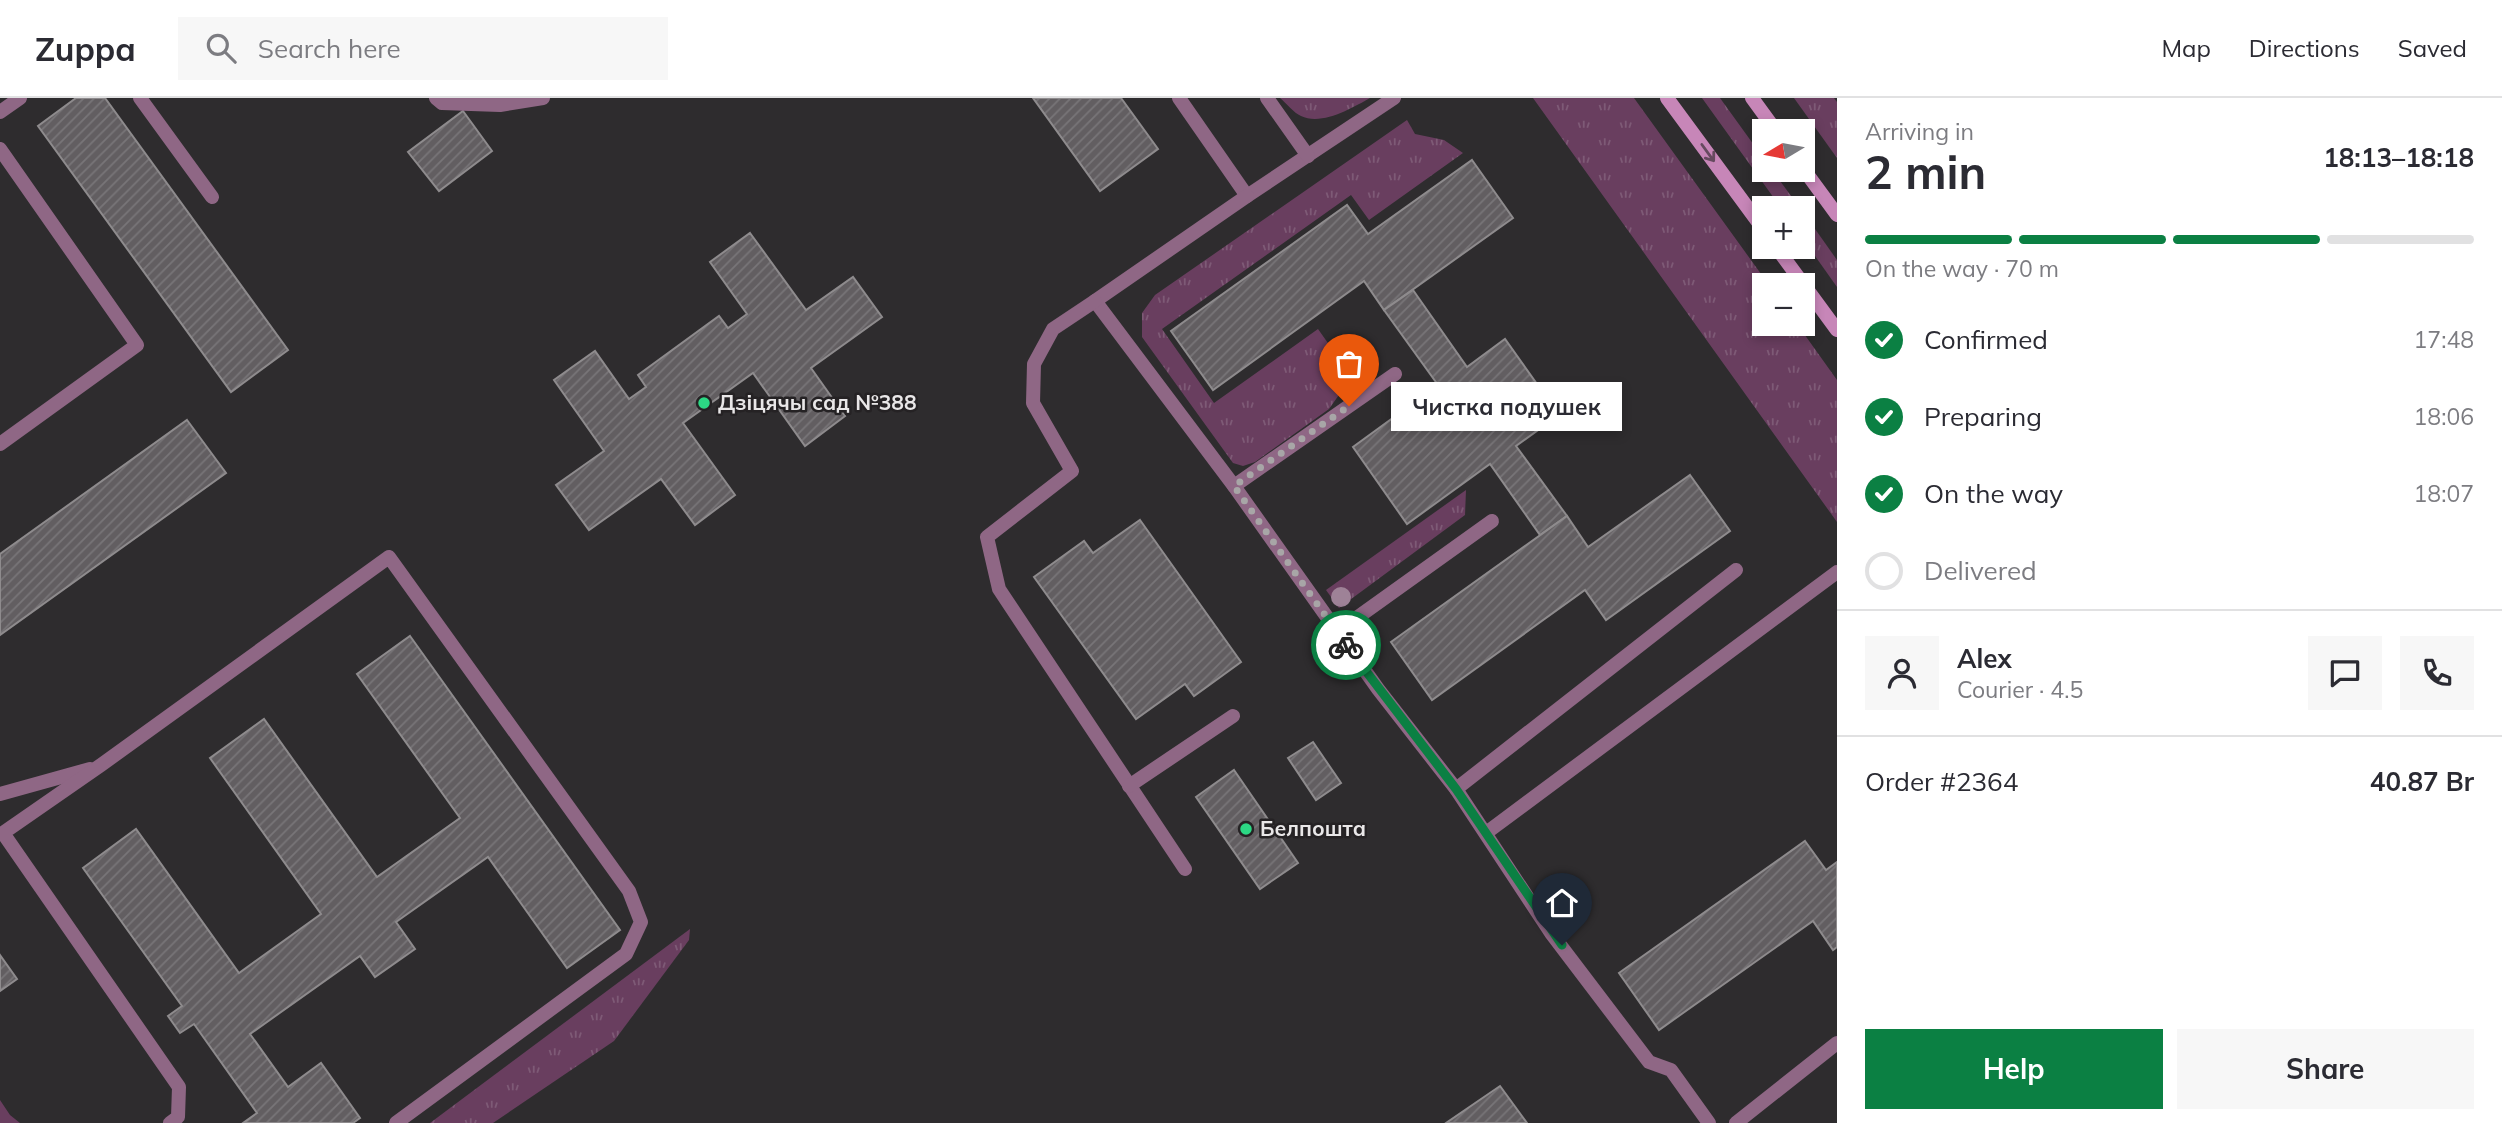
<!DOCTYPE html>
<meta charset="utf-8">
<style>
:root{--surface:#fff;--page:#f7f7f7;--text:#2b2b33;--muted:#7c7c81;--line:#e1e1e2;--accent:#0b8043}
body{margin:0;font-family:Mulish,sans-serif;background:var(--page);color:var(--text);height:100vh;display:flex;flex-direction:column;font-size:26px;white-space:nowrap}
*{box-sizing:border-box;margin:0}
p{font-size:23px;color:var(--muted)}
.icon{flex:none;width:38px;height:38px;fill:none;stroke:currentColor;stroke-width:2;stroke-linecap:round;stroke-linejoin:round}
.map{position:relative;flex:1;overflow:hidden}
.drawer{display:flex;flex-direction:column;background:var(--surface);width:665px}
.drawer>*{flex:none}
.needle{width:46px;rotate:260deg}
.controls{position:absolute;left:1752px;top:21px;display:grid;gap:14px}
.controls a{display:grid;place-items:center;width:63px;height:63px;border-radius:0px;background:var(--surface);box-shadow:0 4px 10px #0003;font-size:35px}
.pin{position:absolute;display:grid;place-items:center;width:60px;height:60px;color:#fff;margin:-72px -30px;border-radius:50% 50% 50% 0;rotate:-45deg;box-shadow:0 0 7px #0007}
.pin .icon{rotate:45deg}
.courier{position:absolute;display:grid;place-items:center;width:70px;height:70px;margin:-35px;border:5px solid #0b8043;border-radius:50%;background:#fff;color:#222;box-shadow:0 2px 9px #0007}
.bubble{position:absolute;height:49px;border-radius:0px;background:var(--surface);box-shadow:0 4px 10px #0003;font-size:23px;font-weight:700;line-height:49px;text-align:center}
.headline em{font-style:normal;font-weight:700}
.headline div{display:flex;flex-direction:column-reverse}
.headline{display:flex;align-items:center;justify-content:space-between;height:119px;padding:0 28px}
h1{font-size:46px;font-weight:700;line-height:52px}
.bar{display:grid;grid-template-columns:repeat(4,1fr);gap:10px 7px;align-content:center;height:84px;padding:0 28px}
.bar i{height:9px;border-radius:5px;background:var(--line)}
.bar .selected{background:var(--accent)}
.bar p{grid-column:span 4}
.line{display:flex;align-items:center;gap:18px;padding:0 28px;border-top:2px solid var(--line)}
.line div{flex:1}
.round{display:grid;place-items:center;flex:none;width:74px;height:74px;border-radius:0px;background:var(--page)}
ol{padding:0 28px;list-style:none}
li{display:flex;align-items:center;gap:21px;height:77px}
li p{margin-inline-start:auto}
li .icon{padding:7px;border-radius:50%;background:var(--accent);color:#fff;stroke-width:4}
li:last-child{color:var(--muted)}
li i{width:38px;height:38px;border:4px solid var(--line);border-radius:50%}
.action{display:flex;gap:14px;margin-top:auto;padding:14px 28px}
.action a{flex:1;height:80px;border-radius:0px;background:var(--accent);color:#fff;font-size:28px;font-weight:700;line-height:80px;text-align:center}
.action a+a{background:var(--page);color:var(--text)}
header{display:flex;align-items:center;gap:42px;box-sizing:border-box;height:98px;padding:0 35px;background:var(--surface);border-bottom:2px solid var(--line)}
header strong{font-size:33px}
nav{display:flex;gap:38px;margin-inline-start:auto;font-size:24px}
.search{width:490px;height:63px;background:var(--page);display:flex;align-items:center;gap:18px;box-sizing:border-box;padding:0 24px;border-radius:0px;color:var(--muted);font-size:26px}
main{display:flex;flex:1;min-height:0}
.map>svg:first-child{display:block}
.grass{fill:url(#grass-tufts)}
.green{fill:#693e5f}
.building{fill:url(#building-hatch);stroke:#8e8b8d;stroke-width:2}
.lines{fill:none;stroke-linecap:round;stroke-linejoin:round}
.service{stroke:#8f6785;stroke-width:14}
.secondary{stroke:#c786b8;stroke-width:14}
.tree{fill:#9e8297}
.oneway{stroke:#664a5f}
.done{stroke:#a8a6a7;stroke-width:7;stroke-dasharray:0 12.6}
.route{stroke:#0b8043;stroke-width:9}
.poi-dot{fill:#2cd884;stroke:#252224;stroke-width:2.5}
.labels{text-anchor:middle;stroke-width:5;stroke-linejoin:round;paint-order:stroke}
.poi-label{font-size:21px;font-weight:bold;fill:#e9e7e8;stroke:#252224;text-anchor:start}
</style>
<header>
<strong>Zuppa</strong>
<div class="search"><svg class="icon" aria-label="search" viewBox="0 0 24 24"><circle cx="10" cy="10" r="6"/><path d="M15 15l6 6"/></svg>Search here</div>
<nav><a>Map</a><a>Directions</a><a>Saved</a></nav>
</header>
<main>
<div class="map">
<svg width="1837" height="1025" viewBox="0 0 1837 1025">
<defs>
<pattern id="grass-tufts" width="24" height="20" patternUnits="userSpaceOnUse" patternTransform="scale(1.75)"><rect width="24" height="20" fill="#693e5f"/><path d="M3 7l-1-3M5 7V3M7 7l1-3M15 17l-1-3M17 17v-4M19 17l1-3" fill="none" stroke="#7e5a76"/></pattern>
<pattern id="building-hatch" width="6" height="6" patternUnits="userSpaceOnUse" patternTransform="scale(1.75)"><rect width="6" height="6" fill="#625e61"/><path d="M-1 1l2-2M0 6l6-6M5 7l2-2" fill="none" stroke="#787578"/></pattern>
</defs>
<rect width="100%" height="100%" fill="#2e2c2e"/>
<g class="grass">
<path d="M 1280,0 L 1370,0 C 1352,10 1322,28 1301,18 C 1294,15 1286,5 1280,0 Z"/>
<path d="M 1533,0 L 1634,0 L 1769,187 L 1764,187 L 1764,226 L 1797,226 L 1837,282 L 1837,424 Z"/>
<path d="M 1702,0 L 1720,0 L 1764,61 L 1764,72 L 1772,72 L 1800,110 L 1781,110 Z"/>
<path d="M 1794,0 L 1834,0 L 1837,4 L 1837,60 Z"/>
<path d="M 1407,22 L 1415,36 L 1444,42 L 1463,55 L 1369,122 L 1351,97 L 1162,231 L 1214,305 L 1318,231 L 1342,265 L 1344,277 L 1341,294 L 1329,311 L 1255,364 L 1243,368 L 1233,365 L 1142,239 L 1142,215 L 1155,197 Z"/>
<path d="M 1803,114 L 1837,162 L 1837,189 L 1803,141 Z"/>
<path d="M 1466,392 L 1465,417 L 1339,510 L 1326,492 Z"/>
<path d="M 690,831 L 689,842 L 614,943 L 493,1025 L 430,1025 Z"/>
</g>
<path class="green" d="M 0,1002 L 10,1017 L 20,1025 L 0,1025 Z"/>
<g class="building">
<path d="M 76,0 L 105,0 L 288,252 L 231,294 L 38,28 Z"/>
<path d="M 1033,0 L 1121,0 L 1158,51 L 1100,93 Z"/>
<path d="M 463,13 L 492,53 L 439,93 L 408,54 Z"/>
<path d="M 1472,62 L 1513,120 L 1384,212 L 1364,183 L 1213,292 L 1171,233 L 1347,107 L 1368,136 Z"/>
<path d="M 750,135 L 806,212 L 853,179 L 882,219 L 811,270 L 845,318 L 805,348 L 753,275 L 683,325 L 735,397 L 695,427 L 661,381 L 589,432 L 556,387 L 604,353 L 554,282 L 595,253 L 629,301 L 646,289 L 638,277 L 719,218 L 728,230 L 747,216 L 710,164 Z"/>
<path d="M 1413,192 L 1467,269 L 1505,241 L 1559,317 L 1516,348 L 1567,418 L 1540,437 L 1490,366 L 1407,426 L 1353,349 L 1438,287 L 1384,212 Z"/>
<path d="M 187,322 L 226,375 L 0,537 L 0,456 Z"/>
<path d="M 1690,377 L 1730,433 L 1606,522 L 1585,492 L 1432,602 L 1391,544 L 1567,418 L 1588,449 Z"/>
<path d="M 1140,422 L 1241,564 L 1194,598 L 1185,586 L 1136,621 L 1034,479 L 1084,443 L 1093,455 Z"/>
<path d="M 410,538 L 620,832 L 567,870 L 488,759 L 396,824 L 415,851 L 375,879 L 360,858 L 250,936 L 288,989 L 321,965 L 360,1020 L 353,1025 L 243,1025 L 257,1015 L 194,926 L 180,935 L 168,918 L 182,908 L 83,770 L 136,731 L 239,875 L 321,816 L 210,660 L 264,621 L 377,779 L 460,720 L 357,576 Z"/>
<path d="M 1313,644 L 1341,685 L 1316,702 L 1288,660 Z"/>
<path d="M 1234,672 L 1298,765 L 1260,791 L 1196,699 Z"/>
<path d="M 1805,743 L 1826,772 L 1837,764 L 1837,849 L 1833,852 L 1813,823 L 1659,932 L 1619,875 Z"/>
<path d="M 0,857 L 17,881 L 0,893 Z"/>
<path d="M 1500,988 L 1527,1025 L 1446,1025 Z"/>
</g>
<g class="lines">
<g class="service">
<path d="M 140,0 L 212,99"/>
<path d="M 436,0 L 442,5 L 500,7 L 543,0"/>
<path d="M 1179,0 L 1247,98 L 1394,0"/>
<path d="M 1267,0 L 1308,58"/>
<path d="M 0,14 L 20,0"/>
<path d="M 0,51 L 137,247 L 0,346"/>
<path d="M 1247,98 L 1095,203 L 1234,388 L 1378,591 L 1456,691 L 1551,835 L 1649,964 L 1671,972 L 1709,1025"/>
<path d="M 1095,203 L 1053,231 L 1034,266 L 1033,305 L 1072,373 L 987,439 L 999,491 L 1185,771"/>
<path d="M 1234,388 L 1395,276"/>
<path d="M 1337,534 L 1492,423"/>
<path d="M 1129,688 L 1233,618"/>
<path d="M 1456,691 L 1736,472"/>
<path d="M 0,696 L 90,671"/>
<path d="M 1486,735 L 1837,474"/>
<path d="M 170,1025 L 178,1019 L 179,989 L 3,735 L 101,667 L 389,459 L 629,793 L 641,824 L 626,856 L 396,1025"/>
<path d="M 1736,1025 L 1837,945"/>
</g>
<g class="secondary">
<path d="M 1667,0 L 1764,132"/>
<path d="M 1752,0 L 1776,33"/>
<path d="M 1802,69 L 1837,117"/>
<path d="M 1776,149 L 1837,232"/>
</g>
</g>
<circle class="tree" cx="1341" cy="499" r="10"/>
<defs><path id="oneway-shaft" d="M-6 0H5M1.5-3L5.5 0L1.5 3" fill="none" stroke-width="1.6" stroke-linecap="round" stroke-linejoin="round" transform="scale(1.75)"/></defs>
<use class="oneway" href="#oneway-shaft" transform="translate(1708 55) rotate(54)"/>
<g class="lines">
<path class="done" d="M 1346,547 L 1234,388 L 1349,308"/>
<path class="route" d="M 1346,547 L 1456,691 L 1562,847"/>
</g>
<g class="poi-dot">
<circle cx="704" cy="305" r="7"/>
<circle cx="1246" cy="731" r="7"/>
</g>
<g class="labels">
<g class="poi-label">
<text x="718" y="312">Дзіцячы сад №388</text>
<text x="1260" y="738">Белпошта</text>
</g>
</g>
</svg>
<div class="controls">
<a><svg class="needle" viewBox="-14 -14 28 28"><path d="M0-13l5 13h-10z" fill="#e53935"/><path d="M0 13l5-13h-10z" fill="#7c7c81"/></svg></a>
<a>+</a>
<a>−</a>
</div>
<div class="pin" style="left:1349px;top:308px;background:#ea580c"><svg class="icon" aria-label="bag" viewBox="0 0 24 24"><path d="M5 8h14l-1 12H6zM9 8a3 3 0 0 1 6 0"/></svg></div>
<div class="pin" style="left:1562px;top:847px;background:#1f2937"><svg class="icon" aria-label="home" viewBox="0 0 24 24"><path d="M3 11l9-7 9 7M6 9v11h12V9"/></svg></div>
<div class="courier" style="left:1346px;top:547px"><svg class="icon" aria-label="bike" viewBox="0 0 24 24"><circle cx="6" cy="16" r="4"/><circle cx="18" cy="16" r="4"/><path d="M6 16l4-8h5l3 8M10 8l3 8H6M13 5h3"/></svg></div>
<div class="bubble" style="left:1391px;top:284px;width:231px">Чистка подушек</div>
</div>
<section class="drawer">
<div class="headline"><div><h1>2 min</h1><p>Arriving in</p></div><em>18:13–18:18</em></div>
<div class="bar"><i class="selected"></i><i class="selected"></i><i class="selected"></i><i></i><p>On the way · 70 m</p></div>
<ol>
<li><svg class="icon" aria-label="check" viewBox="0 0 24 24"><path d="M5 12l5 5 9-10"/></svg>Confirmed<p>17:48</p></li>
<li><svg class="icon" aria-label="check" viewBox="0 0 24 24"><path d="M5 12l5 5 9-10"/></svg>Preparing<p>18:06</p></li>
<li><svg class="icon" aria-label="check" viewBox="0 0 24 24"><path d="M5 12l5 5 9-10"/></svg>On the way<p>18:07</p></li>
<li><i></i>Delivered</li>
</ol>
<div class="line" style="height:126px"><a class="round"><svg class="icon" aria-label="person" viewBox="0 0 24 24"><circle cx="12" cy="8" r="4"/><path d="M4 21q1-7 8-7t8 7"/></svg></a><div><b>Alex</b><p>Courier · 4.5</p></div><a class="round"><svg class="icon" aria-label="chat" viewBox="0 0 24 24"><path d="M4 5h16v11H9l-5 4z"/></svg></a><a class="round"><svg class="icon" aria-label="phone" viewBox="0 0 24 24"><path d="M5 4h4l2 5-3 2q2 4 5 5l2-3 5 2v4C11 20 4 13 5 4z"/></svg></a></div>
<div class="line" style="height:91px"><div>Order #2364</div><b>40.87 Br</b></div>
<div class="action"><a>Help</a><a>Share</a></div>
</section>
</main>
